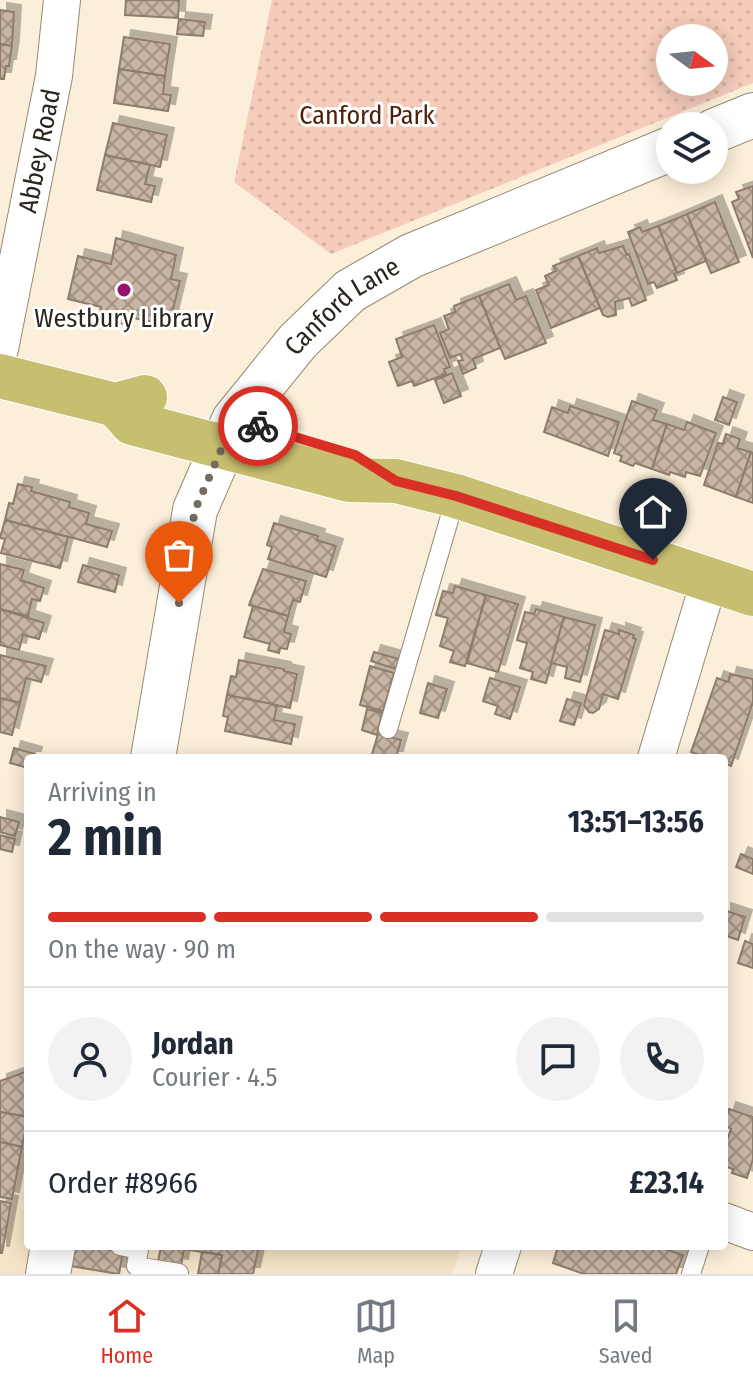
<!DOCTYPE html>
<meta charset="utf-8">
<style>
:root{--surface:#fff;--page:#f2f2f3;--text:#1f2937;--muted:#747a83;--line:#e0e1e3;--accent:#d93025}
body{margin:0;font-family:"Fira Sans Condensed",sans-serif;background:var(--page);color:var(--text);height:100vh;display:flex;flex-direction:column;font-size:30px;white-space:nowrap}
*{box-sizing:border-box;margin:0}
p{font-size:26px;color:var(--muted)}
.icon{flex:none;width:44px;height:44px;fill:none;stroke:currentColor;stroke-width:2;stroke-linecap:round;stroke-linejoin:round}
.map{position:relative;flex:1;overflow:hidden}
.panel{position:absolute;left:24px;top:754px;width:704px;height:496px;display:flex;flex-direction:column;background:var(--surface);border-radius:8px;box-shadow:0 4px 20px #0003}
.panel>*{flex:none}
.needle{width:52px;rotate:105deg}
.tools{position:absolute;left:656px;top:24px;display:grid;gap:16px}
.tools a{display:grid;place-items:center;width:72px;height:72px;border-radius:50%;background:var(--surface);box-shadow:0 4px 20px #0003;font-size:40px}
.pin{position:absolute;display:grid;place-items:center;width:68px;height:68px;color:#fff;margin:-82px -34px;border-radius:50% 50% 50% 0;rotate:-45deg;box-shadow:0 0 8px #0007}
.pin .icon{rotate:45deg}
.courier{position:absolute;display:grid;place-items:center;width:80px;height:80px;margin:-40px;border:6px solid #d93025;border-radius:50%;background:#fff;color:#222;box-shadow:0 2px 10px #0007}
.headline em{font-style:normal;font-weight:700}
.headline div{display:flex;flex-direction:column-reverse}
.headline{display:flex;align-items:center;justify-content:space-between;height:136px;padding:0 24px}
h1{font-size:52px;font-weight:700;line-height:60px}
.bar{display:grid;grid-template-columns:repeat(4,1fr);gap:12px 8px;align-content:center;height:96px;padding:0 24px}
.bar i{height:10px;border-radius:6px;background:var(--line)}
.bar .selected{background:var(--accent)}
.bar p{grid-column:span 4}
.line{display:flex;align-items:center;gap:20px;padding:0 24px;border-top:2px solid var(--line)}
.line div{flex:1}
.round{display:grid;place-items:center;flex:none;width:84px;height:84px;border-radius:42px;background:var(--page)}
.tab-bar{display:flex;justify-content:space-around;align-items:center;height:112px;border-top:2px solid var(--line);background:var(--surface);font-size:22px;color:var(--muted)}
.tab-bar a{display:grid;justify-items:center;gap:4px}
.tab-bar .selected{color:var(--accent)}
.map>svg:first-child{display:block}
.built{fill:#f4e3c6}
.park{fill:url(#park-dots);fill-rule:evenodd}
.building{fill:url(#building-cross-hatch);stroke:#8d7b6b;stroke-width:2;filter:url(#shadow)}
.lines{fill:none;stroke-linecap:round;stroke-linejoin:round}
.service-casing{stroke:#958975;stroke-width:20}
.minor-casing{stroke:#958975;stroke-width:38}
.tertiary-casing{stroke:#958975;stroke-width:46}
.primary-casing{stroke:#fff;stroke-width:46}
.service{stroke:#fff;stroke-width:18}
.minor{stroke:#fff;stroke-width:36}
.tertiary{stroke:#fff;stroke-width:44}
.primary{stroke:#c8be6f;stroke-width:44}
.done{stroke:#746c5f;stroke-width:8;stroke-dasharray:0 14.4}
.route{stroke:#d93025;stroke-width:10}
.poi-dot{fill:#95126a;stroke:#fff;stroke-width:3}
.labels{text-anchor:middle;stroke-width:6;stroke-linejoin:round;paint-order:stroke}
.park-label{font-size:26px;fill:#4f1e06;stroke:#fff}
.street-label{font-size:26px;fill:#2a251d;stroke:#fff}
.poi-label{font-size:26px;fill:#2a251d;stroke:#fff}
</style>
<div class="map">
<svg width="753" height="1274" viewBox="0 0 753 1274">
<defs>
<pattern id="park-dots" width="8" height="8" patternUnits="userSpaceOnUse" patternTransform="scale(2)"><rect width="8" height="8" fill="#f5cbba"/><path d="M2 2h.1M6 6h.1" fill="none" stroke="#d2ae9f" stroke-width="1.8" stroke-linecap="round"/></pattern>
<pattern id="building-cross-hatch" width="8" height="8" patternUnits="userSpaceOnUse" patternTransform="scale(2)"><rect width="8" height="8" fill="#c8b4a3"/><path d="M0 0l8 8M0 8l8-8" fill="none" stroke="#a39284"/></pattern>
<filter id="shadow"><feDropShadow dx="7" dy="-7" stdDeviation="0" flood-color="#0004"/></filter>
</defs>
<rect width="100%" height="100%" fill="#fcefd9"/>
<path class="built" d="M 28,1109 L 28,1246 L 461,1246 L 452,1274 L 0,1274 L 0,1112 Z"/>
<path class="park" d="M 272,0 L 753,0 L 753,83 L 331,254 L 234,182 ZM 670,38 L 714,38 L 714,82 L 670,82 Z"/>
<g class="building">
<path d="M 126,0 L 179,0 L 178,18 L 125,15 Z"/>
<path d="M 0,10 L 14,12 L 12,46 L 0,44 Z"/>
<path d="M 179,19 L 205,22 L 203,36 L 177,34 Z"/>
<path d="M 124,37 L 170,44 L 165,76 L 119,69 Z"/>
<path d="M 0,44 L 12,46 L 9,66 L 6,66 L 4,79 L 0,79 Z"/>
<path d="M 119,69 L 165,76 L 163,94 L 171,95 L 168,111 L 114,103 Z"/>
<path d="M 113,123 L 167,135 L 160,167 L 105,155 Z"/>
<path d="M 105,155 L 150,165 L 145,184 L 155,186 L 151,202 L 97,190 Z"/>
<path d="M 753,186 L 753,258 L 732,202 L 739,199 L 736,192 Z"/>
<path d="M 715,202 L 739,262 L 711,273 L 687,214 Z"/>
<path d="M 687,214 L 706,261 L 677,273 L 658,226 Z"/>
<path d="M 658,226 L 677,273 L 674,274 L 677,280 L 657,288 L 654,282 L 648,284 L 628,232 L 640,227 L 642,232 Z"/>
<path d="M 116,238 L 176,255 L 171,279 L 180,281 L 169,326 L 134,318 L 132,326 L 98,318 L 101,307 L 68,299 L 78,256 L 111,264 Z"/>
<path d="M 623,246 L 627,255 L 629,254 L 646,300 L 632,306 L 629,298 L 615,302 L 616,315 L 608,317 L 603,315 L 578,256 L 597,248 L 599,253 Z"/>
<path d="M 578,256 L 600,308 L 551,328 L 536,290 L 549,285 L 545,276 L 556,271 L 553,266 Z"/>
<path d="M 509,284 L 516,300 L 526,296 L 546,343 L 505,359 L 479,296 Z"/>
<path d="M 479,296 L 500,348 L 473,359 L 476,368 L 463,374 L 458,361 L 463,360 L 460,354 L 450,358 L 440,333 L 449,329 L 444,316 L 455,312 L 454,306 Z"/>
<path d="M 434,325 L 450,367 L 444,369 L 446,374 L 414,386 L 412,381 L 398,386 L 389,362 L 402,357 L 396,339 Z"/>
<path d="M 452,373 L 461,396 L 444,403 L 435,380 Z"/>
<path d="M 723,397 L 737,402 L 729,425 L 715,420 Z"/>
<path d="M 632,401 L 657,410 L 653,420 L 667,424 L 652,469 L 635,463 L 633,466 L 620,461 L 622,456 L 614,453 Z"/>
<path d="M 570,406 L 619,422 L 608,456 L 544,432 L 552,407 L 568,413 Z"/>
<path d="M 687,422 L 716,433 L 700,476 L 686,472 L 685,477 L 670,472 L 669,475 L 652,469 L 667,424 L 684,430 Z"/>
<path d="M 726,434 L 740,439 L 737,448 L 751,452 L 736,497 L 704,485 L 718,443 L 723,444 Z"/>
<path d="M 751,452 L 753,453 L 753,503 L 736,497 Z"/>
<path d="M 18,484 L 32,487 L 31,491 L 70,502 L 69,507 L 89,513 L 86,524 L 112,531 L 107,547 L 5,520 L 9,503 L 13,504 Z"/>
<path d="M 5,520 L 68,537 L 60,568 L 1,553 L 5,539 L 0,538 Z"/>
<path d="M 274,523 L 318,536 L 317,540 L 336,546 L 326,577 L 268,559 L 272,547 L 267,545 Z"/>
<path d="M 0,564 L 24,570 L 21,580 L 44,588 L 40,601 L 32,599 L 28,616 L 0,609 Z"/>
<path d="M 83,565 L 119,575 L 115,592 L 78,582 Z"/>
<path d="M 263,569 L 306,581 L 300,602 L 293,600 L 288,616 L 249,605 Z"/>
<path d="M 455,586 L 486,595 L 465,666 L 450,662 L 454,651 L 440,646 L 448,618 L 436,615 L 443,591 L 453,593 Z"/>
<path d="M 486,595 L 518,604 L 498,672 L 467,663 Z"/>
<path d="M 253,606 L 288,616 L 284,632 L 291,634 L 287,649 L 280,648 L 279,653 L 268,650 L 270,644 L 244,637 Z"/>
<path d="M 0,609 L 44,623 L 39,639 L 23,635 L 19,650 L 0,645 Z"/>
<path d="M 536,609 L 564,617 L 546,683 L 531,679 L 533,672 L 520,668 L 527,643 L 517,640 L 525,612 L 534,614 Z"/>
<path d="M 564,617 L 595,625 L 580,682 L 565,678 L 567,667 L 551,663 Z"/>
<path d="M 605,630 L 619,634 L 619,630 L 634,635 L 633,638 L 636,639 L 618,699 L 603,694 L 599,709 L 593,713 L 589,712 L 584,705 Z"/>
<path d="M 374,652 L 399,659 L 396,669 L 371,661 Z"/>
<path d="M 0,655 L 46,666 L 41,682 L 26,678 L 20,703 L 0,698 Z"/>
<path d="M 239,660 L 284,669 L 284,671 L 297,674 L 290,708 L 227,695 L 231,676 L 236,677 Z"/>
<path d="M 370,666 L 394,673 L 383,711 L 360,705 Z"/>
<path d="M 730,674 L 753,679 L 753,702 L 731,766 L 724,763 L 724,758 L 709,758 L 691,752 L 717,678 L 728,682 Z"/>
<path d="M 490,678 L 520,687 L 510,719 L 495,714 L 498,706 L 483,701 Z"/>
<path d="M 428,683 L 447,689 L 438,718 L 420,713 Z"/>
<path d="M 227,695 L 277,705 L 274,720 L 295,724 L 291,744 L 225,731 L 228,717 L 223,716 Z"/>
<path d="M 0,698 L 20,703 L 12,735 L 0,732 Z"/>
<path d="M 567,699 L 581,703 L 574,725 L 560,721 Z"/>
<path d="M 367,709 L 382,713 L 377,735 L 362,730 Z"/>
<path d="M 378,734 L 401,740 L 396,758 L 371,758 Z"/>
<path d="M 14,748 L 35,754 L 34,758 L 28,758 L 28,768 L 10,763 Z"/>
<path d="M 0,817 L 19,822 L 15,836 L 0,832 Z"/>
<path d="M 0,835 L 15,839 L 12,852 L 0,849 Z"/>
<path d="M 741,854 L 753,859 L 753,874 L 736,867 Z"/>
<path d="M 724,910 L 745,917 L 738,940 L 724,935 Z"/>
<path d="M 745,941 L 753,944 L 753,968 L 738,963 Z"/>
<path d="M 28,1071 L 28,1117 L 0,1112 L 0,1081 Z"/>
<path d="M 729,1109 L 753,1117 L 753,1159 L 747,1178 L 732,1173 L 733,1169 L 724,1166 L 724,1149 L 731,1129 L 724,1125 Z"/>
<path d="M 0,1112 L 28,1117 L 22,1147 L 0,1142 Z"/>
<path d="M 0,1142 L 22,1147 L 12,1199 L 0,1197 Z"/>
<path d="M 0,1201 L 11,1203 L 2,1253 L 0,1253 Z"/>
<path d="M 74,1246 L 90,1246 L 123,1252 L 119,1274 L 70,1266 Z"/>
<path d="M 161,1246 L 184,1249 L 181,1266 L 158,1262 Z"/>
<path d="M 163,1246 L 259,1246 L 253,1274 L 218,1274 L 222,1255 Z"/>
<path d="M 558,1246 L 656,1246 L 683,1255 L 676,1274 L 584,1274 L 553,1263 Z"/>
<path d="M 202,1252 L 222,1255 L 218,1274 L 198,1274 Z"/>
</g>
<g class="lines">
<g class="service-casing">
<g id="service">
<path d="M 388,729 L 456,496"/>
<path d="M 120,1246 L 139,1250 L 136,1266 L 179,1273"/>
<path d="M 691,1274 L 700,1246"/>
</g>
</g>
<g class="minor-casing">
<g id="minor">
<path id="s1" d="M 0,349 L 54,76 L 62,0"/>
<path d="M 656,758 L 710,578"/>
<path d="M 724,1221 L 753,1232"/>
<path d="M 494,1274 L 503,1246"/>
</g>
</g>
<g class="tertiary-casing">
<g id="tertiary">
<path d="M 714,131 L 753,115"/>
<path id="s2" d="M 153,758 L 195,510 L 234,420 L 298,341 L 350,291 L 411,256 L 670,149"/>
<path d="M 48,1274 L 53,1246"/>
</g>
</g>
<g class="primary-casing">
<g id="primary">
<path d="M 0,376 L 116,405 L 145,397"/>
<path d="M 116,405 L 132,423 L 349,480 L 396,481 L 456,496 L 753,594"/>
</g>
</g>
<use href="#service" class="service"/>
<use href="#minor" class="minor"/>
<use href="#tertiary" class="tertiary"/>
<use href="#primary" class="primary"/>
</g>
<g class="lines">
<path class="done" d="M 179,603 L 195,510 L 234,420 L 258,426"/>
<path class="route" d="M 258,426 L 355,455 L 396,481 L 456,496 L 653,560"/>
</g>
<circle class="poi-dot" cx="124" cy="290" r="8"/>
<g class="labels">
<g class="park-label">
<text x="367" y="124">Canford Park</text>
</g>
<g class="street-label">
<text dy="9" stroke="none"><textPath href="#s1" startOffset="202">Abbey Road</textPath></text>
<text dy="9" stroke="none"><textPath href="#s2" startOffset="508">Canford Lane</textPath></text>
</g>
<g class="poi-label">
<text x="124" y="327">Westbury Library</text>
</g>
</g>
</svg>
<div class="tools">
<a><svg class="needle" viewBox="-14 -14 28 28"><path d="M0-13l5 13h-10z" fill="#e53935"/><path d="M0 13l5-13h-10z" fill="#747a83"/></svg></a>
<a><svg class="icon" aria-label="layers" viewBox="0 0 24 24"><path d="M12 4l9 5-9 5-9-5zM3 14l9 5 9-5"/></svg></a>
</div>
<div class="pin" style="left:179px;top:603px;background:#ea580c"><svg class="icon" aria-label="bag" viewBox="0 0 24 24"><path d="M5 8h14l-1 12H6zM9 8a3 3 0 0 1 6 0"/></svg></div>
<div class="pin" style="left:653px;top:560px;background:#1f2937"><svg class="icon" aria-label="home" viewBox="0 0 24 24"><path d="M3 11l9-7 9 7M6 9v11h12V9"/></svg></div>
<div class="courier" style="left:258px;top:426px"><svg class="icon" aria-label="bike" viewBox="0 0 24 24"><circle cx="6" cy="16" r="4"/><circle cx="18" cy="16" r="4"/><path d="M6 16l4-8h5l3 8M10 8l3 8H6M13 5h3"/></svg></div>
<section class="panel">
<div class="headline"><div><h1>2 min</h1><p>Arriving in</p></div><em>13:51–13:56</em></div>
<div class="bar"><i class="selected"></i><i class="selected"></i><i class="selected"></i><i></i><p>On the way · 90 m</p></div>
<div class="line" style="height:144px"><a class="round"><svg class="icon" aria-label="person" viewBox="0 0 24 24"><circle cx="12" cy="8" r="4"/><path d="M4 21q1-7 8-7t8 7"/></svg></a><div><b>Jordan</b><p>Courier · 4.5</p></div><a class="round"><svg class="icon" aria-label="chat" viewBox="0 0 24 24"><path d="M4 5h16v11H9l-5 4z"/></svg></a><a class="round"><svg class="icon" aria-label="phone" viewBox="0 0 24 24"><path d="M5 4h4l2 5-3 2q2 4 5 5l2-3 5 2v4C11 20 4 13 5 4z"/></svg></a></div>
<div class="line" style="height:104px"><div>Order #8966</div><b>£23.14</b></div>
</section>
</div>
<nav class="tab-bar">
<a class="selected"><svg class="icon" aria-label="home" viewBox="0 0 24 24"><path d="M3 11l9-7 9 7M6 9v11h12V9"/></svg>Home</a>
<a><svg class="icon" aria-label="map" viewBox="0 0 24 24"><path d="M3 6l6-2 6 2 6-2v14l-6 2-6-2-6 2zM9 4v14M15 6v14"/></svg>Map</a>
<a><svg class="icon" aria-label="saved" viewBox="0 0 24 24"><path d="M7 4h10v16l-5-4-5 4z"/></svg>Saved</a>
</nav>
